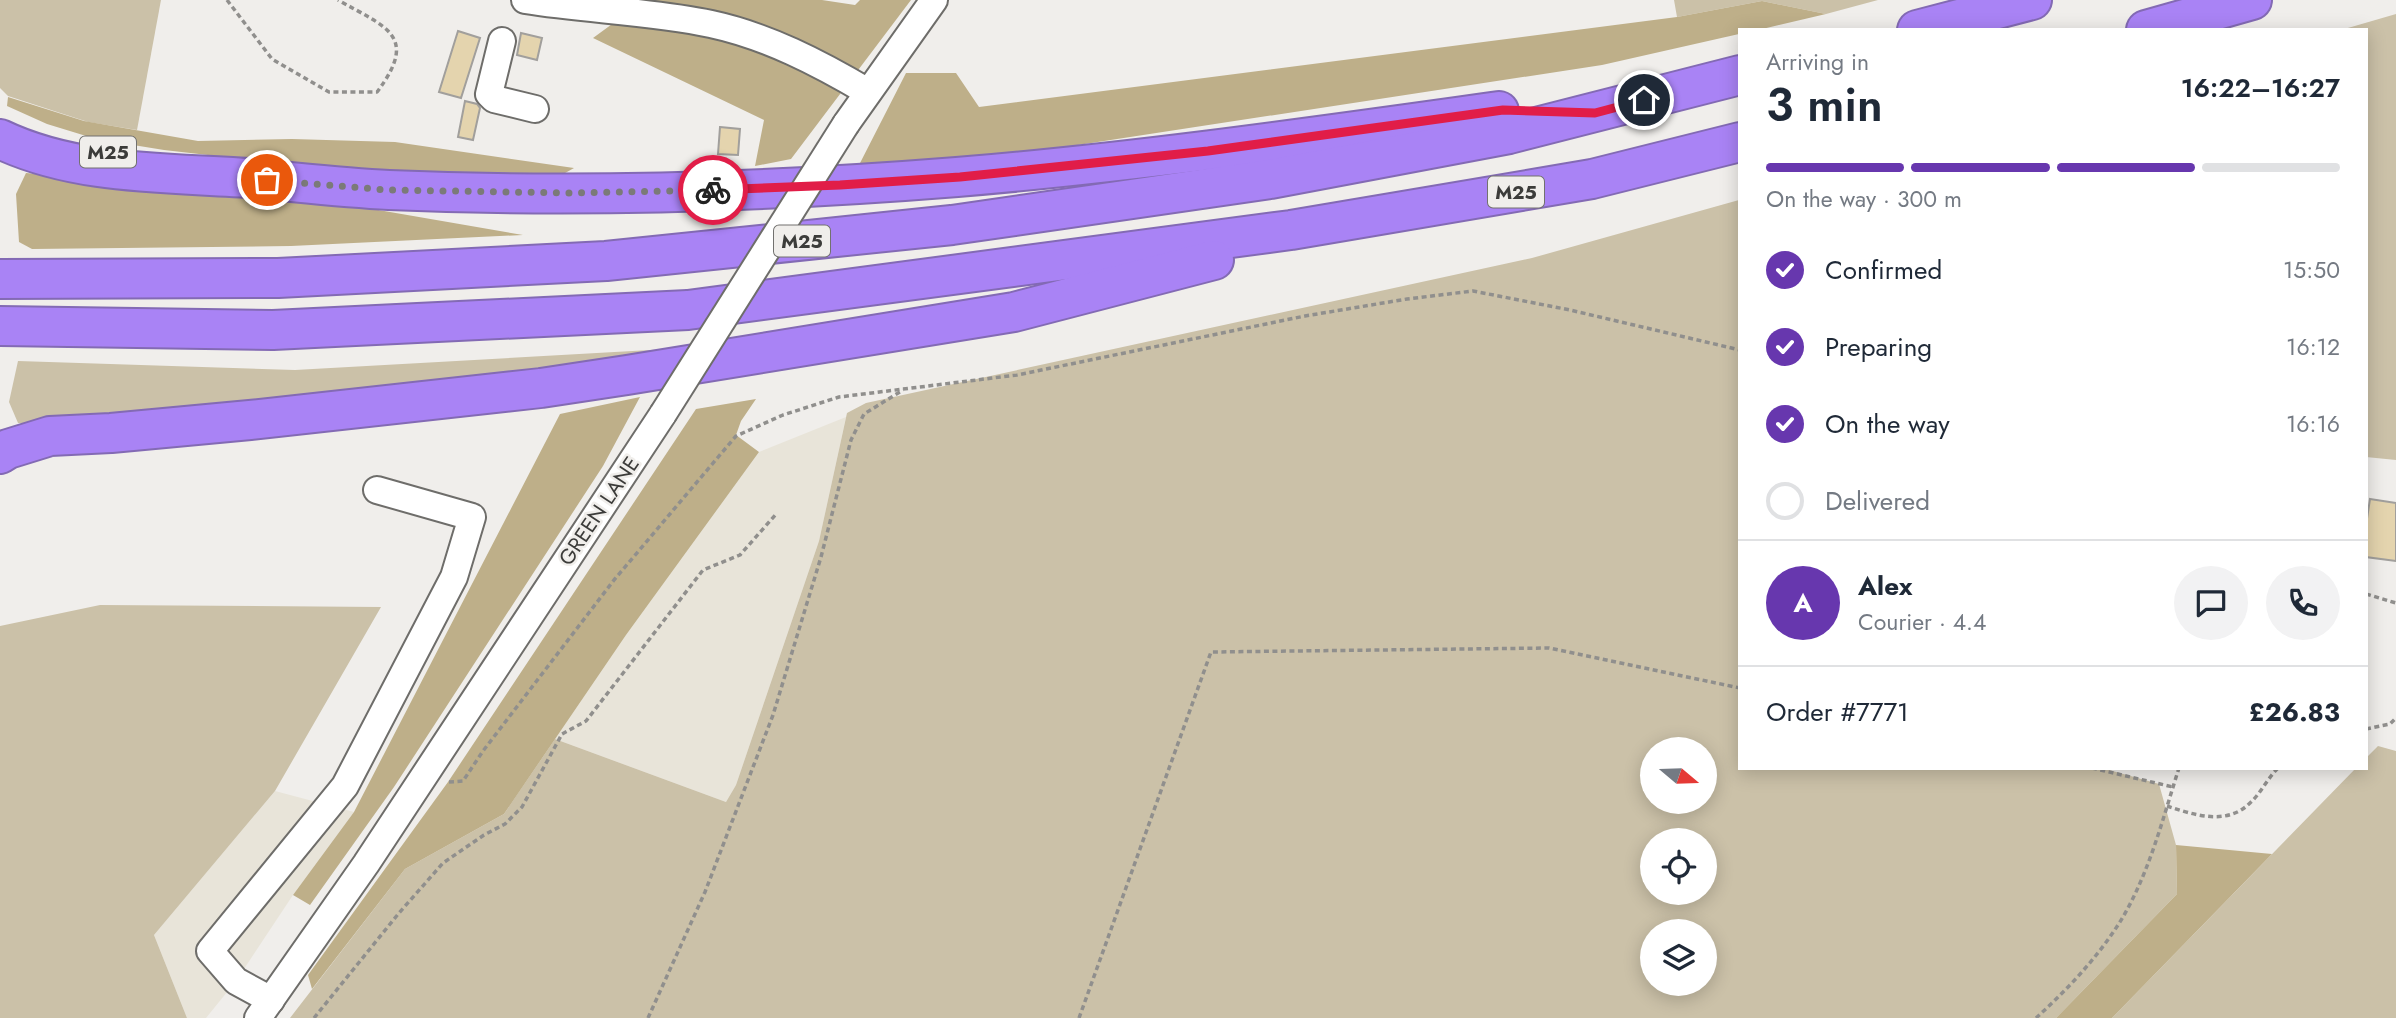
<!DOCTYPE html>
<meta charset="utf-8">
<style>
:root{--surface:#fff;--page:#f2f2f3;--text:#1f2937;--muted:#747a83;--line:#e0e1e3;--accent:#6737ae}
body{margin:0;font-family:Jost,sans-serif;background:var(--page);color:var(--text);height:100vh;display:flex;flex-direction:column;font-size:26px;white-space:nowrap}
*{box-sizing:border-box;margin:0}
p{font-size:23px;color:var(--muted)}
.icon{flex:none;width:38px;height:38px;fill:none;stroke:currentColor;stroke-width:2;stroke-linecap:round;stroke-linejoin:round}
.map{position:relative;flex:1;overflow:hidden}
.details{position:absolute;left:1738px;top:28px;width:630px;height:742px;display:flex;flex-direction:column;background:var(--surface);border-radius:0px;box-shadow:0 4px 18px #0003}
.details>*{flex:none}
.needle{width:46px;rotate:109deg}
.fabs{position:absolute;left:1640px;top:737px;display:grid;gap:14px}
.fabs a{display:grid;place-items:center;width:77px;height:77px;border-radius:50%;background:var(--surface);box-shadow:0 4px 18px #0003;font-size:35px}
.pin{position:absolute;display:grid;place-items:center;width:60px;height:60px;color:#fff;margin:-30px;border:4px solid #fff;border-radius:50%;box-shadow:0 2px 7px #0007}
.courier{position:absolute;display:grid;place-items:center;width:70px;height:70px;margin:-35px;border:5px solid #e11d48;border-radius:50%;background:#fff;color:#222;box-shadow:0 2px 9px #0007}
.headline em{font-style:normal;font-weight:600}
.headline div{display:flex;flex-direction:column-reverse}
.headline{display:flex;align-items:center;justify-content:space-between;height:119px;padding:0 28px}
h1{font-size:46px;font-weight:600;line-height:52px}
.bar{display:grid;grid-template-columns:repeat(4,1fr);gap:10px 7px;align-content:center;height:84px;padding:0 28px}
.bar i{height:9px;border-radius:5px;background:var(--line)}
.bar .current{background:var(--accent)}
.bar p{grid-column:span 4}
.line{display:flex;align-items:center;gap:18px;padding:0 28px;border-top:2px solid var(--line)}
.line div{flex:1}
.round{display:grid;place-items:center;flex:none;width:74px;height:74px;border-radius:37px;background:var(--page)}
ol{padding:0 28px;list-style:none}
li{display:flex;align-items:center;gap:21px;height:77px}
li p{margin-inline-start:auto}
li .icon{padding:7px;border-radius:50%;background:var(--accent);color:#fff;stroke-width:4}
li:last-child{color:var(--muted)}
li i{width:38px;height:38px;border:4px solid var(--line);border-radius:50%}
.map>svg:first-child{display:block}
.built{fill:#e8e4d9}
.green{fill:#cbc1a8;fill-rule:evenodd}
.forest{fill:#beaf89}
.building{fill:#e4d4ae;stroke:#a19f9c;stroke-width:2}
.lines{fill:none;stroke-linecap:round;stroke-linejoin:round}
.minor-casing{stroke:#6e6d6a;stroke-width:30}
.highway-casing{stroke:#836ab4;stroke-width:42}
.path{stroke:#908f8d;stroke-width:3.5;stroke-dasharray:5 3.5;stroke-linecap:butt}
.minor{stroke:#fff;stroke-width:26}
.highway{stroke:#a983f5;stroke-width:38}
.minor-bridge-casing{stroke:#6e6d6a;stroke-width:30;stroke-linecap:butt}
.minor-bridge{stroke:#fff;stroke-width:26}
.done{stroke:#7b7a78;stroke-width:7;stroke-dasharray:0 12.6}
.route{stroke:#e11d48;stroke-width:9}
.labels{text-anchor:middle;stroke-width:5;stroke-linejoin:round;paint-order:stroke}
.shield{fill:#f0eeeb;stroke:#72716f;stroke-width:2}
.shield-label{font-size:19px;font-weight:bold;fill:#3c3c3a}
.street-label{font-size:21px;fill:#3c3c3a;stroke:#f0eeeb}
</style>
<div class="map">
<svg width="2396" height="1018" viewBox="0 0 2396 1018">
<rect width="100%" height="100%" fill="#f0eeeb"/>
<g class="built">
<path d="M 846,417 L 819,541 L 736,785 L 726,802 L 555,739 L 626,635 L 759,452 Z"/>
<path d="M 275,791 L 354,812 L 293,895 L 236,981 L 206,1018 L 187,1018 L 154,935 Z"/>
</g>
<g class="green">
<path d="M 0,0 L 161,0 L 137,130 L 88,122 L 8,96 L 0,88 Z"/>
<path d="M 1674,0 L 1878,0 L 1826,14 L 1762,1 L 1677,17 Z"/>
<path d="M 2396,14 L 2396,460 L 2366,457 L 2366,30 L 2341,30 Z"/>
<path d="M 1739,200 L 1740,768 L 2102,768 L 2159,784 L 2176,845 L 2177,894 L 2056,1018 L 290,1018 L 405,869 L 504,814 L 555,739 L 726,802 L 736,785 L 819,541 L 847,413 L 866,403 L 1532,258 ZM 1652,749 L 1704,749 L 1704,802 L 1652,802 ZM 1652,840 L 1704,840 L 1704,892 L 1652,892 ZM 1652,931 L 1704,931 L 1704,984 L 1652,984 Z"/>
<path d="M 668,349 L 589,368 L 41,424 L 18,423 L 9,402 L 18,361 L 295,370 Z"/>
<path d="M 100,605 L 381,607 L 275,791 L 154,935 L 187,1018 L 0,1018 L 0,626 Z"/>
<path d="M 2378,746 L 2396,751 L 2396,1018 L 2112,1018 L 2356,768 L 2366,768 L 2366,758 Z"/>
</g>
<g class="forest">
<path d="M 645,0 L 822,0 L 855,5 L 860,0 L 911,0 L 791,159 L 755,166 L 764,120 L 593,38 Z"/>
<path d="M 1762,1 L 1826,14 L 1758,30 L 1740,30 L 1739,34 L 1602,65 L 960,163 L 858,167 L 906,73 L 956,73 L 979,107 L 1677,17 Z"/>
<path d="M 8,97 L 84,121 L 198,141 L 292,139 L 395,142 L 574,168 L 558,177 L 338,170 L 164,150 L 96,139 L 47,124 L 7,106 Z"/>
<path d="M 26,173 L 309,198 L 523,235 L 291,246 L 32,249 L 19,242 L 16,194 Z"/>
<path d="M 640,397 L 603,466 L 394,787 L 310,905 L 293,895 L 354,812 L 560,414 Z"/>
<path d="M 756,399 L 741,421 L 736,435 L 759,452 L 626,635 L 504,814 L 405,869 L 312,989 L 308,975 L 448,782 L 696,409 Z"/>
<path d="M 2176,845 L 2272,854 L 2112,1018 L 2056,1018 L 2177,894 Z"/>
</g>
<g class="building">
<path d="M 458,31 L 480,38 L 461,98 L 439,92 Z"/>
<path d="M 521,33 L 542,38 L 537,60 L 517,55 Z"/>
<path d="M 465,101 L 477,104 L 480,108 L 473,140 L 458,137 Z"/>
<path d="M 720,127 L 740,129 L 738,155 L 718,154 Z"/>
<path d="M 2370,499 L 2396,503 L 2396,561 L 2366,557 L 2366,525 Z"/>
</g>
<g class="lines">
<g class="minor-casing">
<g id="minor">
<path d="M 525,0 C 587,10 650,11 711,24 C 767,36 819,63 868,92"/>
<path d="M 502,41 L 489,94 L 494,99 L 535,109"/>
<path d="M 846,124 L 934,0"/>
<path d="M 271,1000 L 236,981 L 210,951 L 345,786 L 454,577 L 472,517 L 377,490"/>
<path d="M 258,1018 L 366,864 L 663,414"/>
</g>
</g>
<g class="highway-casing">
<g id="highway">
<path d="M 1917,30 L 2032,0"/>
<path d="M 2146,30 L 2252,0"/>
<path d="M 0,139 C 79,177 175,172 260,179 C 303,183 346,188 389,190 C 578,198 769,192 957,177 C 1138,162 1319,136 1499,111"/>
<path d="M 0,279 L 278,278 L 606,261 L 952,225 L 1270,179 L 1509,134 L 1740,75"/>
<path d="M 0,326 L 273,330 L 688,310 L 1291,230 L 1592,179 L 1740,142"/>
<path d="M 0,454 L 8,449 L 50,436 L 111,433 L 250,420 L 541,388 L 627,375 L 1014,312 L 1214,260"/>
</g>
</g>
<g class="path">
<path d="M 227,0 L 272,59 L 329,92 L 377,92 C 420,35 385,27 338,0"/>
<path d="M 2366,594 L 2396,603"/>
<path d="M 2366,729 L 2390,724 L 2396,718"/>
<path d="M 2092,768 L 2173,787"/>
<path d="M 449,782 L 463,781 L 483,751 L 614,580 L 736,436 L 783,415 L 839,397 L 1017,375 L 1305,316 L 1407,299 L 1473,291 L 1570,310 L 1740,350"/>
<path d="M 2167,806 C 2194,815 2227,826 2250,803 C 2261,793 2267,779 2278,768"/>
<path d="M 314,1018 L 399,913 L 443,863 L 484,835 L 505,824 L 522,807 L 562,734 L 586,721 L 703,570 L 740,555 L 777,513"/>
<path d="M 648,1018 L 705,892 L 773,715 L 821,557 L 851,440 L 864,414 L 903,390"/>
<path d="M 1079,1018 L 1211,652 L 1549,648 L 1740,688"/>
<path d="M 2036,1018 C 2066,991 2096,959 2118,925 C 2148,878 2162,821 2179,768"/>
</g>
<use href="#minor" class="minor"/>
<use href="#highway" class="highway"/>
<g class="minor-bridge-casing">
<path id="minor-bridge" d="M 663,414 L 846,124"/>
</g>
<use href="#minor-bridge" class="minor-bridge"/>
</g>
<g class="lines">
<path class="done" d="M 267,180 L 387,190 L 571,193 L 713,190"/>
<path class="route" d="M 713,190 L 840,185 L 960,177 L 1208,151 L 1503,110 L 1595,113 L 1644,100"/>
</g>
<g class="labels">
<g class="shield">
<rect x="80" y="136.5" width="56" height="31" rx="5"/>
<rect x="1488" y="176.5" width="56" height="31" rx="5"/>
<rect x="774" y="225.5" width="56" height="31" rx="5"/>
</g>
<g class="shield-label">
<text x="108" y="159">M25</text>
<text x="1516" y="199">M25</text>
<text x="802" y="248">M25</text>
</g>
<g class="street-label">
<text transform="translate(599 511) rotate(-56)" y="7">GREEN LANE</text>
</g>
</g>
</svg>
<div class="fabs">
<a><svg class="needle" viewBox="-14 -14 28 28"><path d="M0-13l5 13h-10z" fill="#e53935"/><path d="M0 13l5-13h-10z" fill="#747a83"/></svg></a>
<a><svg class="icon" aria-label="locate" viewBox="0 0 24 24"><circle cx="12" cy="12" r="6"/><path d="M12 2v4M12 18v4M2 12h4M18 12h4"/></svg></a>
<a><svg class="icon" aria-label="layers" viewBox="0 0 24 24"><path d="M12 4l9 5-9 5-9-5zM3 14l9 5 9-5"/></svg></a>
</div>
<div class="pin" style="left:267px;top:180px;background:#ea580c"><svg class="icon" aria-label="bag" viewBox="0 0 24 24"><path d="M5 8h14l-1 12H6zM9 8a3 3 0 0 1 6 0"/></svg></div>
<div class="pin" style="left:1644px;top:100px;background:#1f2937"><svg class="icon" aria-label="home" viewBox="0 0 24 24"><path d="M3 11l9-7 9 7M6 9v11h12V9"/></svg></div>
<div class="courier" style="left:713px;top:190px"><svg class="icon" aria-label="bike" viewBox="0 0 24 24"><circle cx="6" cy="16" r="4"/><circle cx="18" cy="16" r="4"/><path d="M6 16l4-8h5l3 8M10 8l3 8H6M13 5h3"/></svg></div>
<section class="details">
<div class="headline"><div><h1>3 min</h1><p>Arriving in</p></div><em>16:22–16:27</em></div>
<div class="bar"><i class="current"></i><i class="current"></i><i class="current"></i><i></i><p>On the way · 300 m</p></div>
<ol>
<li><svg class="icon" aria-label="check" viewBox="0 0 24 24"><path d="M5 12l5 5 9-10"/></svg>Confirmed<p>15:50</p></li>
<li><svg class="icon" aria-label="check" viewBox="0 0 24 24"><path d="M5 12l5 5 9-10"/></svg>Preparing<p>16:12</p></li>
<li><svg class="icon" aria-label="check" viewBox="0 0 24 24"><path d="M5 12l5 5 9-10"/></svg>On the way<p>16:16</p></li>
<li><i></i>Delivered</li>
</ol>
<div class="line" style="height:126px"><b class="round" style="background:var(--accent);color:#fff">A</b><div><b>Alex</b><p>Courier · 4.4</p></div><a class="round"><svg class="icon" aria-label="chat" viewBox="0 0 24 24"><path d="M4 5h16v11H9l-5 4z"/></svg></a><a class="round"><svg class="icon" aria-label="phone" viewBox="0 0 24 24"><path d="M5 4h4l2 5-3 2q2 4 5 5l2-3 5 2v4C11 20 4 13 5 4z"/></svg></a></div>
<div class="line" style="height:91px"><div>Order #7771</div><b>£26.83</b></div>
</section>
</div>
